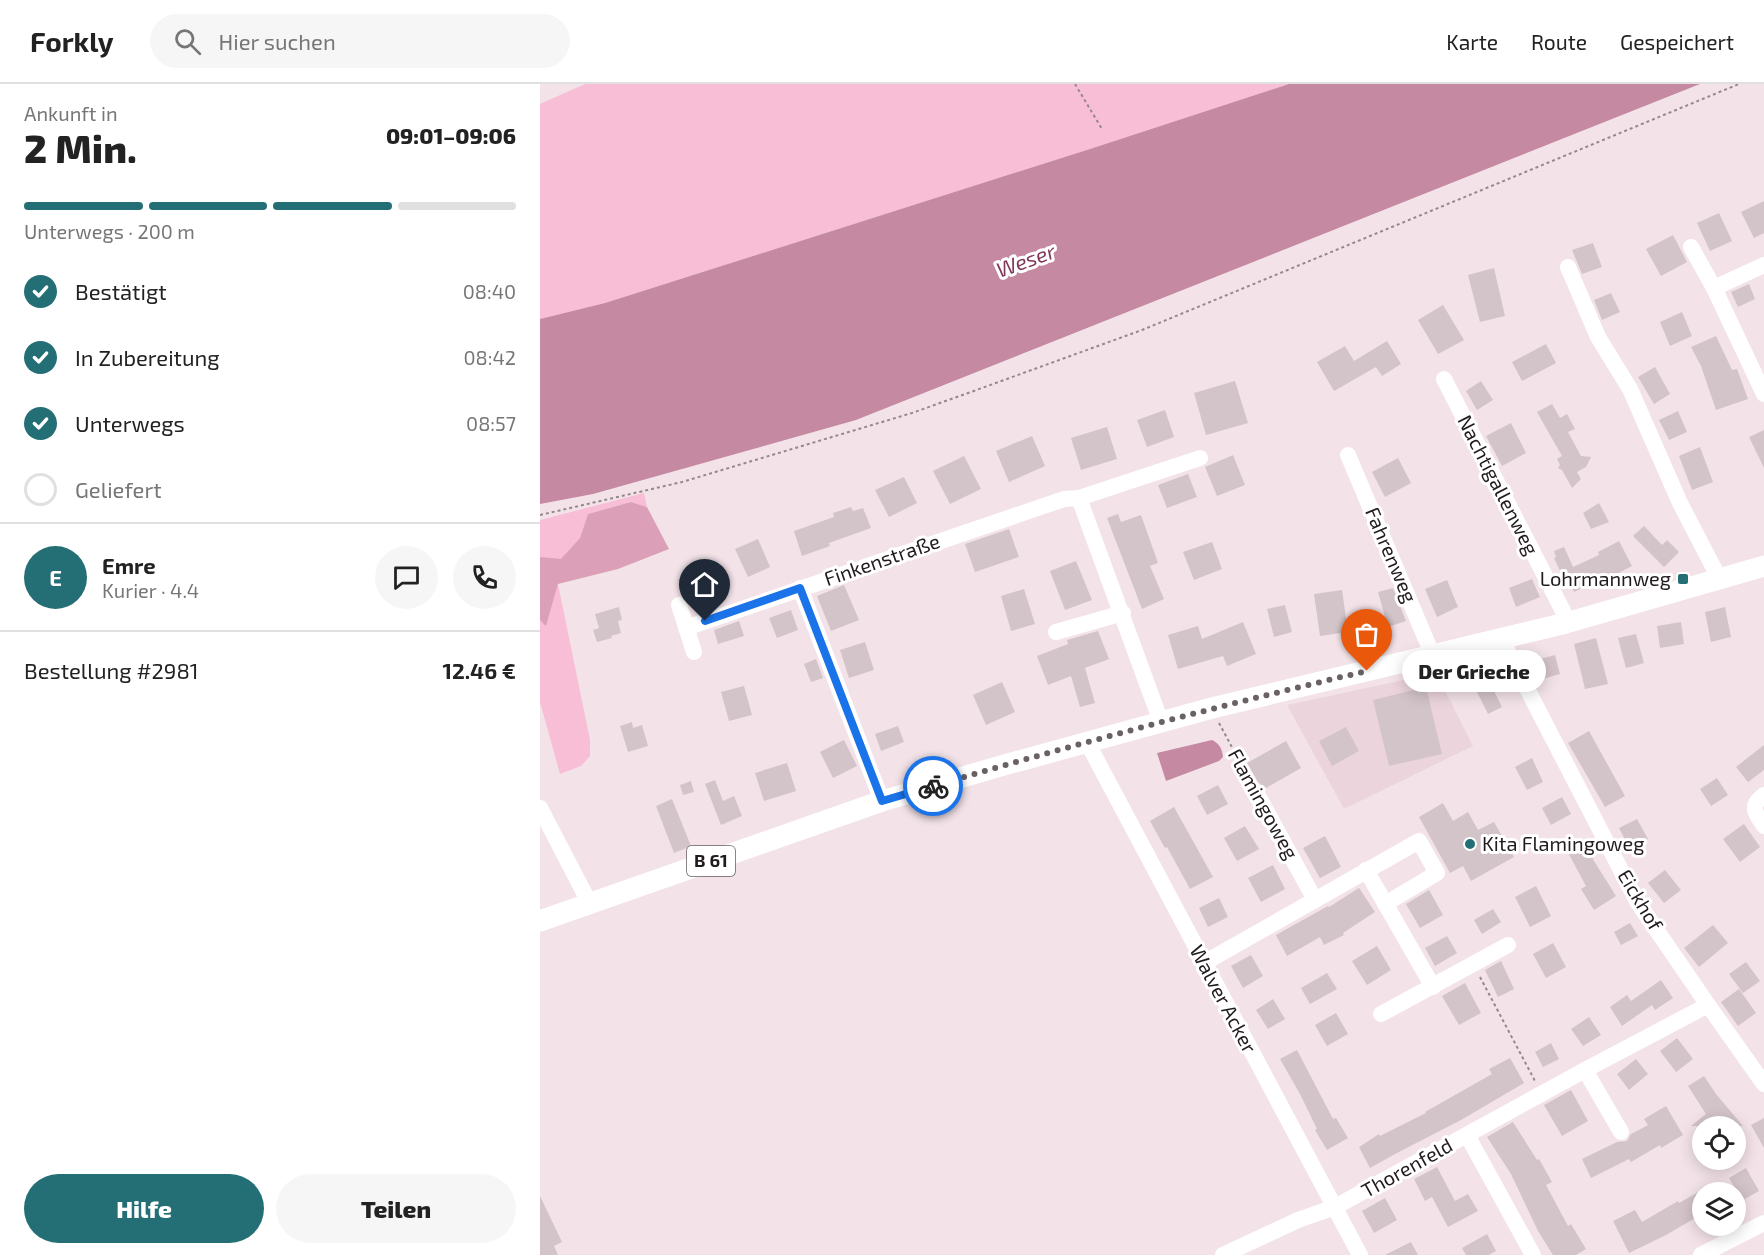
<!DOCTYPE html>
<html lang="de">
<meta charset="utf-8">
<style>
:root{--surface:#fff;--page:#f6f6f6;--text:#222;--muted:#767676;--line:#e0e0e0;--accent:#246f75}
body{margin:0;font-family:"Exo 2",sans-serif;background:var(--page);color:var(--text);height:100vh;display:flex;flex-direction:column;font-size:22px;white-space:nowrap}
*{box-sizing:border-box;margin:0}
p{font-size:20px;color:var(--muted)}
.icon{flex:none;width:33px;height:33px;fill:none;stroke:currentColor;stroke-width:2;stroke-linecap:round;stroke-linejoin:round}
.map{position:relative;flex:1;overflow:hidden}
.details{display:flex;flex-direction:column;background:var(--surface);width:540px}
.details>*{flex:none}
.tools{position:absolute;left:1152px;top:1032px;display:grid;gap:12px}
.tools a{display:grid;place-items:center;width:54px;height:54px;border-radius:50%;background:var(--surface);box-shadow:0 3px 15px #0003;font-size:30px}
.pin{position:absolute;display:grid;place-items:center;width:51px;height:51px;color:#fff;margin:-62px -26px;border-radius:50% 50% 50% 0;rotate:-45deg;box-shadow:0 0 6px #0007}
.pin .icon{rotate:45deg}
.courier{position:absolute;display:grid;place-items:center;width:60px;height:60px;margin:-30px;border:4px solid #1a73e8;border-radius:50%;background:#fff;color:#222;box-shadow:0 2px 8px #0007}
.bubble{position:absolute;height:42px;border-radius:21px;background:var(--surface);box-shadow:0 3px 15px #0003;font-size:20px;font-weight:800;line-height:42px;text-align:center}
.overview em{font-style:normal;font-weight:800}
.overview div{display:flex;flex-direction:column-reverse}
.overview{display:flex;align-items:center;justify-content:space-between;height:102px;padding:0 24px}
h1{font-size:39px;font-weight:800;line-height:45px}
.bar{display:grid;grid-template-columns:repeat(4,1fr);gap:9px 6px;align-content:center;height:72px;padding:0 24px}
.bar i{height:8px;border-radius:4px;background:var(--line)}
.bar .on{background:var(--accent)}
.bar p{grid-column:span 4}
.line{display:flex;align-items:center;gap:15px;padding:0 24px;border-top:2px solid var(--line)}
.line div{flex:1}
.round{display:grid;place-items:center;flex:none;width:63px;height:63px;border-radius:32px;background:var(--page)}
ol{padding:0 24px;list-style:none}
li{display:flex;align-items:center;gap:18px;height:66px}
li p{margin-inline-start:auto}
li .icon{padding:6px;border-radius:50%;background:var(--accent);color:#fff;stroke-width:4}
li:last-child{color:var(--muted)}
li i{width:33px;height:33px;border:3px solid var(--line);border-radius:50%}
.primary-button{display:flex;gap:12px;margin-top:auto;padding:12px 24px}
.primary-button a{flex:1;height:69px;border-radius:36px;background:var(--accent);color:#fff;font-size:24px;font-weight:800;line-height:69px;text-align:center}
.primary-button a+a{background:var(--page);color:var(--text)}
header{display:flex;align-items:center;gap:36px;box-sizing:border-box;height:84px;padding:0 30px;background:var(--surface);border-bottom:2px solid var(--line)}
header strong{font-size:28px}
nav{display:flex;gap:33px;margin-inline-start:auto;font-size:21px}
.search{width:420px;height:54px;background:var(--page);display:flex;align-items:center;gap:15px;box-sizing:border-box;padding:0 21px;border-radius:33px;color:var(--muted);font-size:22px}
main{display:flex;flex:1;min-height:0}
.map>svg:first-child{display:block}
.built{fill:#ecd4dd}
.green{fill:#f7bed5}
.forest{fill:#dc9fb8}
.water{fill:#c589a2}
.building{fill:#d3c4ca}
.lines{fill:none;stroke-linecap:round;stroke-linejoin:round}
.path{stroke:#94888d;stroke-width:2;stroke-dasharray:3 3;stroke-linecap:butt}
.minor{stroke:#fff;stroke-width:16}
.major{stroke:#fff;stroke-width:21}
.done{stroke:#6a6165;stroke-width:6;stroke-dasharray:0 10.8}
.route{stroke:#1a73e8;stroke-width:8}
.poi-dot{fill:#246f75;stroke:#fff;stroke-width:2}
.labels{text-anchor:middle;stroke-width:6;stroke-linejoin:round;paint-order:stroke}
.shield{fill:#fff;stroke:#645f62;stroke-width:1.5}
.shield-label{font-size:18px;font-weight:bold;fill:#211b1e}
.street-label{font-size:20px;fill:#211b1e;stroke:#fff}
.poi-label{font-size:20px;fill:#211b1e;stroke:#fff;text-anchor:end}
.water-label{font-size:21px;font-style:italic;fill:#81375a;stroke:#fff}
</style>
<header>
<strong>Forkly</strong>
<div class="search"><svg class="icon" aria-label="search" viewBox="0 0 24 24"><circle cx="10" cy="10" r="6"/><path d="M15 15l6 6"/></svg>Hier suchen</div>
<nav><a>Karte</a><a>Route</a><a>Gespeichert</a></nav>
</header>
<main>
<section class="details">
<div class="overview"><div><h1>2 Min.</h1><p>Ankunft in</p></div><em>09:01–09:06</em></div>
<div class="bar"><i class="on"></i><i class="on"></i><i class="on"></i><i></i><p>Unterwegs · 200 m</p></div>
<ol>
<li><svg class="icon" aria-label="check" viewBox="0 0 24 24"><path d="M5 12l5 5 9-10"/></svg>Bestätigt<p>08:40</p></li>
<li><svg class="icon" aria-label="check" viewBox="0 0 24 24"><path d="M5 12l5 5 9-10"/></svg>In Zubereitung<p>08:42</p></li>
<li><svg class="icon" aria-label="check" viewBox="0 0 24 24"><path d="M5 12l5 5 9-10"/></svg>Unterwegs<p>08:57</p></li>
<li><i></i>Geliefert</li>
</ol>
<div class="line" style="height:108px"><b class="round" style="background:var(--accent);color:#fff">E</b><div><b>Emre</b><p>Kurier · 4.4</p></div><a class="round"><svg class="icon" aria-label="chat" viewBox="0 0 24 24"><path d="M4 5h16v11H9l-5 4z"/></svg></a><a class="round"><svg class="icon" aria-label="phone" viewBox="0 0 24 24"><path d="M5 4h4l2 5-3 2q2 4 5 5l2-3 5 2v4C11 20 4 13 5 4z"/></svg></a></div>
<div class="line" style="height:78px"><div>Bestellung #2981</div><b>12.46 €</b></div>
<div class="primary-button"><a>Hilfe</a><a>Teilen</a></div>
</section>
<div class="map">
<svg width="1224" height="1171" viewBox="0 0 1224 1171">
<rect width="100%" height="100%" fill="#f3e3e9"/>
<path class="built" d="M 896,589 L 933,662 L 804,725 L 747,621 Z"/>
<g class="green">
<path d="M 45,0 L 749,0 L 550,65 L 65,219 L 0,235 L 0,20 Z"/>
<path d="M 104,409 L 107,423 L 91,418 L 48,430 L 40,454 L 21,476 L 0,473 L 0,436 Z"/>
<path d="M 18,500 L 50,656 L 50,672 L 41,682 L 20,690 L 0,618 L 0,536 L 6,541 Z"/>
</g>
<path class="forest" d="M 91,418 L 107,423 L 129,465 L 78,485 L 18,500 L 6,542 L 0,536 L 0,473 L 21,475 L 40,454 L 48,430 Z"/>
<g class="water">
<path d="M 749,0 L 1160,0 L 316,336 L 53,410 L 0,420 L 0,235 L 65,219 L 550,65 Z"/>
<path d="M 672,656 C 680,660 682,665 683,673 L 679,677 L 626,697 L 617,669 Z"/>
</g>
<g class="building">
<path d="M 1224,117 L 1224,149 L 1214,154 L 1201,128 Z"/>
<path d="M 1179,129 L 1192,157 L 1170,167 L 1157,139 Z"/>
<path d="M 1133,151 L 1147,178 L 1121,192 L 1106,165 Z"/>
<path d="M 1053,159 L 1062,183 L 1042,190 L 1032,166 Z"/>
<path d="M 954,184 L 965,232 L 940,238 L 928,191 Z"/>
<path d="M 1209,200 L 1215,215 L 1198,223 L 1191,208 Z"/>
<path d="M 1071,209 L 1080,228 L 1062,236 L 1054,216 Z"/>
<path d="M 903,221 L 924,256 L 898,270 L 878,236 Z"/>
<path d="M 1142,228 L 1152,252 L 1130,262 L 1120,238 Z"/>
<path d="M 1176,252 L 1192,286 L 1197,285 L 1208,315 L 1176,326 L 1161,282 L 1151,263 Z"/>
<path d="M 847,257 L 861,280 L 842,292 L 836,283 L 794,307 L 777,278 L 805,262 L 814,277 Z"/>
<path d="M 1006,260 L 1016,279 L 982,297 L 972,278 Z"/>
<path d="M 1115,283 L 1130,310 L 1114,320 L 1098,293 Z"/>
<path d="M 695,297 L 708,339 L 666,351 L 654,309 Z"/>
<path d="M 941,297 L 953,316 L 937,326 L 926,307 Z"/>
<path d="M 1012,320 L 1020,334 L 1027,330 L 1035,345 L 1028,348 L 1041,372 L 1051,373 L 1046,383 L 1037,388 L 1041,395 L 1032,404 L 1022,386 L 1018,384 L 1020,381 L 1017,375 L 1022,372 L 997,328 Z"/>
<path d="M 625,326 L 634,353 L 607,363 L 597,336 Z"/>
<path d="M 1138,327 L 1147,348 L 1129,356 L 1119,336 Z"/>
<path d="M 971,339 L 986,369 L 962,382 L 946,352 Z"/>
<path d="M 567,343 L 577,375 L 541,386 L 531,354 Z"/>
<path d="M 1224,346 L 1224,384 L 1209,353 Z"/>
<path d="M 492,352 L 505,382 L 469,398 L 456,367 Z"/>
<path d="M 1160,363 L 1173,398 L 1152,406 L 1139,372 Z"/>
<path d="M 693,371 L 705,401 L 677,412 L 665,383 Z"/>
<path d="M 424,372 L 441,405 L 410,420 L 393,387 Z"/>
<path d="M 858,374 L 871,399 L 845,413 L 832,388 Z"/>
<path d="M 648,390 L 657,413 L 627,424 L 618,401 Z"/>
<path d="M 364,393 L 377,419 L 349,433 L 335,406 Z"/>
<path d="M 1059,419 L 1069,438 L 1051,445 L 1043,429 Z"/>
<path d="M 311,423 L 313,427 L 323,424 L 331,444 L 289,459 L 290,462 L 262,472 L 254,447 L 294,433 L 293,429 Z"/>
<path d="M 578,430 L 581,438 L 601,431 L 618,479 L 610,482 L 624,515 L 602,525 L 567,434 Z"/>
<path d="M 1104,442 L 1122,461 L 1127,456 L 1139,468 L 1124,483 L 1093,452 Z"/>
<path d="M 469,445 L 479,473 L 435,488 L 425,460 Z"/>
<path d="M 218,455 L 230,483 L 208,493 L 195,465 Z"/>
<path d="M 1079,457 L 1092,482 L 1071,493 L 1070,491 L 1034,508 L 1025,488 L 1021,489 L 1014,474 L 1016,473 L 1014,467 L 1024,463 L 1033,483 L 1059,471 L 1058,468 Z"/>
<path d="M 672,458 L 682,485 L 654,496 L 643,468 Z"/>
<path d="M 536,477 L 552,516 L 525,526 L 510,487 Z"/>
<path d="M 992,495 L 1000,513 L 976,523 L 969,504 Z"/>
<path d="M 907,496 L 918,523 L 897,533 L 885,505 Z"/>
<path d="M 304,501 L 319,536 L 291,547 L 277,512 Z"/>
<path d="M 853,504 L 866,537 L 848,543 L 838,508 Z"/>
<path d="M 484,505 L 495,540 L 471,547 L 461,512 Z"/>
<path d="M 802,506 L 808,548 L 780,552 L 774,510 Z"/>
<path d="M 745,521 L 752,548 L 734,553 L 727,525 Z"/>
<path d="M 79,523 L 82,536 L 78,537 L 81,549 L 71,552 L 72,554 L 57,558 L 53,546 L 59,544 L 55,530 Z"/>
<path d="M 1185,523 L 1191,553 L 1171,558 L 1165,528 Z"/>
<path d="M 251,526 L 258,546 L 237,554 L 229,534 Z"/>
<path d="M 199,537 L 204,552 L 178,560 L 174,546 Z"/>
<path d="M 703,538 L 716,570 L 687,582 L 683,572 L 638,585 L 628,551 L 658,542 L 662,555 Z"/>
<path d="M 1141,538 L 1144,560 L 1120,564 L 1117,542 Z"/>
<path d="M 558,547 L 569,575 L 545,584 L 555,619 L 540,623 L 531,592 L 508,601 L 497,572 L 528,560 L 527,556 Z"/>
<path d="M 1096,550 L 1104,579 L 1086,584 L 1078,554 Z"/>
<path d="M 1056,554 L 1068,600 L 1045,605 L 1034,560 Z"/>
<path d="M 325,558 L 334,586 L 309,594 L 300,566 Z"/>
<path d="M 1015,571 L 1020,590 L 995,597 L 989,578 Z"/>
<path d="M 276,575 L 283,594 L 271,598 L 264,580 Z"/>
<path d="M 956,581 L 964,597 L 952,603 L 962,623 L 948,630 L 930,594 Z"/>
<path d="M 462,598 L 475,628 L 446,641 L 433,611 Z"/>
<path d="M 204,602 L 212,631 L 189,637 L 181,608 Z"/>
<path d="M 886,603 L 902,670 L 849,682 L 833,616 Z"/>
<path d="M 92,638 L 93,644 L 102,641 L 108,662 L 88,668 L 80,642 Z"/>
<path d="M 358,642 L 364,658 L 341,667 L 335,650 Z"/>
<path d="M 806,643 L 819,667 L 792,682 L 779,657 Z"/>
<path d="M 1049,647 L 1085,712 L 1065,723 L 1028,659 Z"/>
<path d="M 304,656 L 317,682 L 293,694 L 280,668 Z"/>
<path d="M 746,657 L 761,684 L 726,704 L 718,698 L 707,679 Z"/>
<path d="M 1224,661 L 1224,686 L 1208,698 L 1196,683 Z"/>
<path d="M 992,674 L 1003,698 L 987,706 L 975,683 Z"/>
<path d="M 247,679 L 256,707 L 224,717 L 215,689 Z"/>
<path d="M 1177,694 L 1188,711 L 1171,722 L 1160,705 Z"/>
<path d="M 175,696 L 183,717 L 194,712 L 202,732 L 181,741 L 165,700 Z"/>
<path d="M 151,697 L 154,708 L 143,711 L 140,701 Z"/>
<path d="M 678,701 L 688,720 L 667,731 L 657,712 Z"/>
<path d="M 1022,713 L 1031,730 L 1011,741 L 1002,724 Z"/>
<path d="M 132,715 L 151,762 L 134,769 L 116,722 Z"/>
<path d="M 903,719 L 913,737 L 928,728 L 938,746 L 954,738 L 974,773 L 931,797 L 923,782 L 910,789 L 879,733 Z"/>
<path d="M 634,723 L 673,793 L 650,805 L 627,763 L 625,764 L 610,737 Z"/>
<path d="M 1097,735 L 1108,755 L 1090,765 L 1079,744 Z"/>
<path d="M 1204,740 L 1220,763 L 1200,778 L 1183,755 Z"/>
<path d="M 705,742 L 719,765 L 697,777 L 684,754 Z"/>
<path d="M 785,752 L 801,783 L 780,794 L 763,764 Z"/>
<path d="M 1044,755 L 1054,777 L 1076,812 L 1054,826 L 1041,805 L 1046,802 L 1026,765 Z"/>
<path d="M 733,781 L 745,805 L 721,818 L 708,794 Z"/>
<path d="M 1125,786 L 1141,806 L 1124,819 L 1108,799 Z"/>
<path d="M 996,802 L 1011,832 L 990,843 L 975,813 Z"/>
<path d="M 819,804 L 835,828 L 803,849 L 804,851 L 784,861 L 780,853 L 747,872 L 736,851 L 788,822 L 789,823 Z"/>
<path d="M 889,806 L 903,831 L 880,844 L 866,820 Z"/>
<path d="M 679,814 L 688,833 L 668,843 L 659,824 Z"/>
<path d="M 953,825 L 961,838 L 942,850 L 934,836 Z"/>
<path d="M 1090,839 L 1098,852 L 1081,861 L 1074,848 Z"/>
<path d="M 1173,841 L 1188,859 L 1159,883 L 1144,864 Z"/>
<path d="M 907,852 L 917,869 L 895,882 L 885,864 Z"/>
<path d="M 1013,859 L 1026,883 L 1006,894 L 993,870 Z"/>
<path d="M 837,862 L 851,886 L 827,901 L 812,877 Z"/>
<path d="M 711,871 L 723,892 L 703,904 L 691,882 Z"/>
<path d="M 961,877 L 974,905 L 958,913 L 945,886 Z"/>
<path d="M 1206,878 L 1220,897 L 1203,909 L 1189,890 Z"/>
<path d="M 787,889 L 797,905 L 770,920 L 761,904 Z"/>
<path d="M 1121,896 L 1133,914 L 1115,926 L 1112,921 L 1082,942 L 1070,923 L 1087,911 L 1091,917 Z"/>
<path d="M 925,899 L 941,929 L 919,941 L 902,912 Z"/>
<path d="M 1199,905 L 1216,929 L 1198,942 L 1181,918 Z"/>
<path d="M 733,915 L 745,935 L 728,945 L 716,926 Z"/>
<path d="M 796,929 L 808,950 L 787,962 L 775,941 Z"/>
<path d="M 1049,933 L 1061,951 L 1043,962 L 1031,945 Z"/>
<path d="M 1137,954 L 1153,975 L 1136,988 L 1120,967 Z"/>
<path d="M 1011,959 L 1019,975 L 1003,983 L 995,968 Z"/>
<path d="M 757,966 L 793,1035 L 796,1034 L 808,1054 L 787,1066 L 775,1046 L 777,1045 L 760,1010 L 740,975 Z"/>
<path d="M 970,974 L 984,999 L 921,1036 L 855,1070 L 830,1084 L 819,1063 L 839,1050 L 840,1052 L 886,1029 L 885,1028 L 952,990 L 949,985 Z"/>
<path d="M 1096,975 L 1108,990 L 1089,1006 L 1077,990 Z"/>
<path d="M 1164,992 L 1176,1010 L 1203,1042 L 1151,1042 L 1166,1030 L 1148,1002 Z"/>
<path d="M 1031,1006 L 1048,1037 L 1022,1052 L 1004,1021 Z"/>
<path d="M 1126,1022 L 1143,1051 L 1121,1064 L 1120,1061 L 1091,1078 L 1089,1075 L 1051,1094 L 1042,1075 L 1077,1058 L 1087,1057 L 1091,1050 L 1108,1041 L 1104,1035 Z"/>
<path d="M 1224,1034 L 1224,1064 L 1211,1041 Z"/>
<path d="M 973,1038 L 997,1076 L 999,1075 L 1012,1098 L 1006,1101 L 1028,1142 L 1031,1140 L 1046,1165 L 1036,1171 L 1013,1171 L 998,1147 L 971,1090 L 947,1053 Z"/>
<path d="M 897,1083 L 915,1117 L 928,1110 L 938,1127 L 908,1143 L 892,1113 L 885,1117 L 874,1095 Z"/>
<path d="M 1206,1084 L 1219,1107 L 1196,1120 L 1196,1106 L 1189,1094 Z"/>
<path d="M 1162,1106 L 1162,1130 L 1126,1151 L 1089,1169 L 1073,1137 L 1095,1126 L 1102,1138 L 1138,1117 L 1139,1119 Z"/>
<path d="M 0,1112 L 22,1158 L 14,1162 L 18,1171 L 0,1171 Z"/>
<path d="M 845,1114 L 857,1136 L 834,1149 L 822,1127 Z"/>
<path d="M 947,1150 L 956,1167 L 949,1171 L 926,1171 L 922,1164 Z"/>
<path d="M 871,1158 L 878,1171 L 845,1171 Z"/>
</g>
<g class="lines">
<g class="path">
<path d="M 535,0 L 562,45"/>
<path d="M 0,431 L 142,398 L 372,329 L 442,304 L 602,246 L 1199,0"/>
<path d="M 679,639 L 709,695"/>
<path d="M 940,893 L 995,997"/>
</g>
<g class="minor">
<path d="M 1151,163 L 1174,204 L 1224,310"/>
<path d="M 1028,183 L 1058,253 L 1090,305 L 1140,419 L 1180,496"/>
<path d="M 1174,204 L 1224,181"/>
<path d="M 904,295 L 1023,527 L 1026,539"/>
<path d="M 808,371 L 893,572"/>
<path d="M 539,414 L 621,638"/>
<path d="M 260,504 L 342,717"/>
<path d="M 139,521 L 154,568"/>
<path d="M 146,544 L 524,415 L 539,414 L 660,374"/>
<path d="M 516,548 L 583,529"/>
<path d="M 964,555 L 967,566 L 1098,819 L 1168,921 L 1224,1000"/>
<path d="M 547,658 L 820,1171"/>
<path d="M 716,708 L 775,816"/>
<path d="M 1224,711 C 1209,722 1215,729 1224,742"/>
<path d="M 0,724 L 50,820"/>
<path d="M 826,786 L 893,903"/>
<path d="M 664,879 L 879,757 L 897,789 L 845,820"/>
<path d="M 841,930 L 968,861"/>
<path d="M 1045,986 L 1081,1048"/>
<path d="M 927,1051 L 993,1171"/>
<path d="M 683,1171 L 758,1136 L 795,1123 L 1045,986 L 1168,921"/>
<path d="M 1161,1171 L 1224,1139"/>
</g>
<path class="major" d="M 0,837 L 342,717 L 457,683 L 672,624 L 1026,539 L 1224,482"/>
</g>
<g class="lines">
<path class="done" d="M 393,702 C 536,660 681,621 827,587"/>
<path class="route" d="M 165,537 L 260,504 L 342,717 L 393,702"/>
</g>
<g class="poi-dot">
<rect x="1137" y="489" width="12" height="12" rx="3"/>
<circle cx="930" cy="760" r="6"/>
</g>
<g class="labels">
<rect class="shield" x="147" y="762" width="48" height="30" rx="4.5"/>
<g class="shield-label">
<text x="171" y="783">B 61</text>
</g>
<g class="street-label">
<text transform="translate(958 401) rotate(63)" y="7">Nachtigallenweg</text>
<text transform="translate(851 471) rotate(67)" y="7">Fahrenweg</text>
<text transform="translate(342 476) rotate(-19)" y="7">Finkenstraße</text>
<text transform="translate(723 720) rotate(61)" y="7">Flamingoweg</text>
<text transform="translate(1100 816) rotate(59)" y="7">Eickhof</text>
<text transform="translate(683 915) rotate(62)" y="7">Walver Acker</text>
<text transform="translate(867 1084) rotate(-29)" y="7">Thorenfeld</text>
</g>
<g class="poi-label">
<text x="1131" y="502">Lohrmannweg</text>
<text x="942" y="767" text-anchor="start">Kita Flamingoweg</text>
</g>
<g class="water-label">
<text transform="translate(486 177) rotate(-20)" y="7">Weser</text>
</g>
</g>
</svg>
<div class="tools">
<a><svg class="icon" aria-label="locate" viewBox="0 0 24 24"><circle cx="12" cy="12" r="6"/><path d="M12 2v4M12 18v4M2 12h4M18 12h4"/></svg></a>
<a><svg class="icon" aria-label="layers" viewBox="0 0 24 24"><path d="M12 4l9 5-9 5-9-5zM3 14l9 5 9-5"/></svg></a>
</div>
<div class="pin" style="left:827px;top:587px;background:#ea580c"><svg class="icon" aria-label="bag" viewBox="0 0 24 24"><path d="M5 8h14l-1 12H6zM9 8a3 3 0 0 1 6 0"/></svg></div>
<div class="pin" style="left:165px;top:537px;background:#1f2937"><svg class="icon" aria-label="home" viewBox="0 0 24 24"><path d="M3 11l9-7 9 7M6 9v11h12V9"/></svg></div>
<div class="courier" style="left:393px;top:702px"><svg class="icon" aria-label="bike" viewBox="0 0 24 24"><circle cx="6" cy="16" r="4"/><circle cx="18" cy="16" r="4"/><path d="M6 16l4-8h5l3 8M10 8l3 8H6M13 5h3"/></svg></div>
<div class="bubble" style="left:862px;top:566px;width:144px">Der Grieche</div>
</div>
</main>
